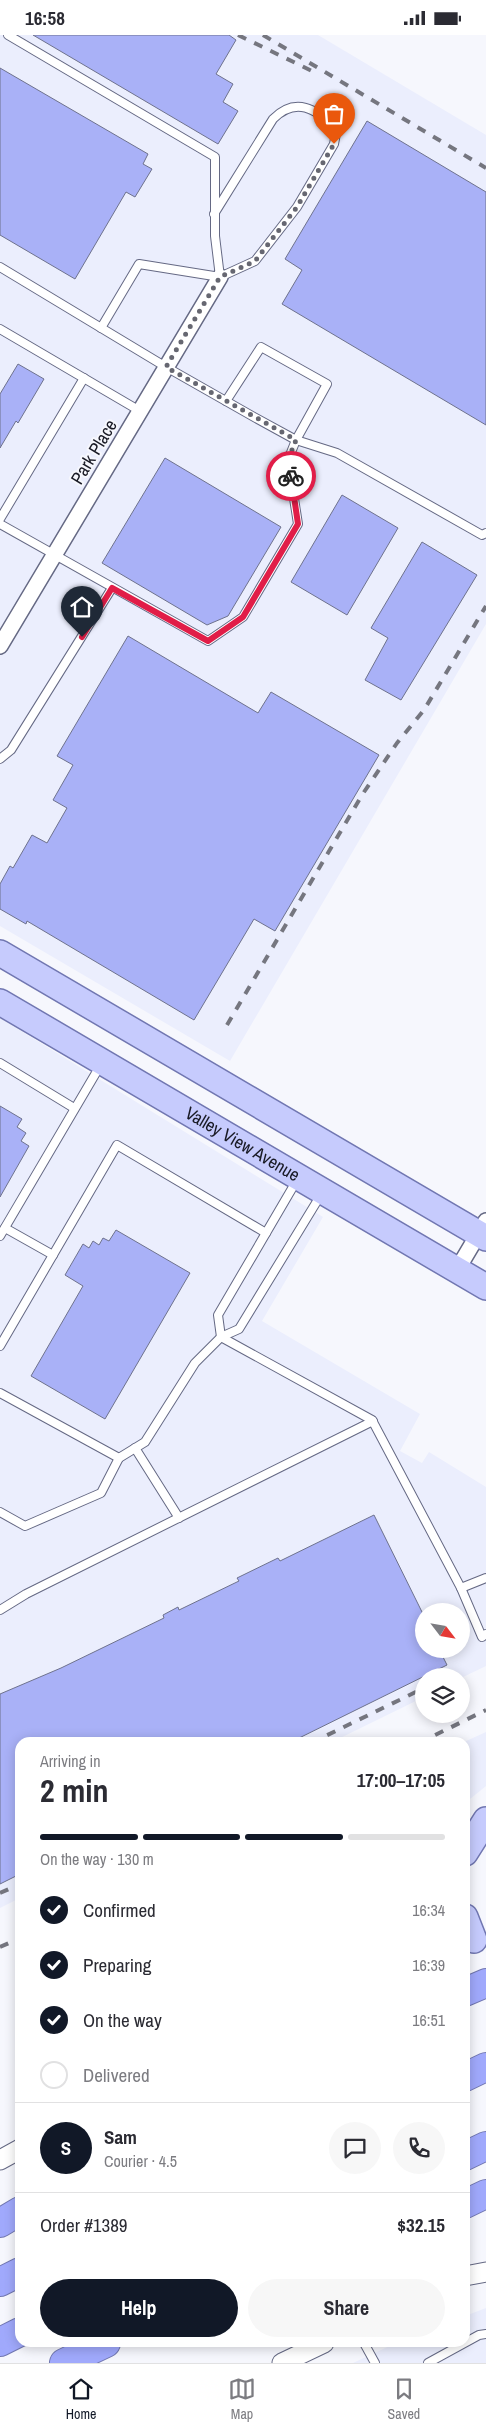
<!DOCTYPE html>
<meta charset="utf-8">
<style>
:root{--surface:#fff;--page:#f7f7f7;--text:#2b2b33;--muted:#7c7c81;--line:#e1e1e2;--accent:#111827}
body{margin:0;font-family:"Archivo Narrow",sans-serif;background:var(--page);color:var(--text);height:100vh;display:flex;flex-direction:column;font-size:19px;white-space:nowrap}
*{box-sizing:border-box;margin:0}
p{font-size:16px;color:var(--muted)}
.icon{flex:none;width:28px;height:28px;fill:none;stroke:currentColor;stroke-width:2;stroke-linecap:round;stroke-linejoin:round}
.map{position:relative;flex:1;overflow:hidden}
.details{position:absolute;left:15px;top:1702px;width:455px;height:610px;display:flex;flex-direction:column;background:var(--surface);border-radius:15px;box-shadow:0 2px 12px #0003}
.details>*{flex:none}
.needle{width:32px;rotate:121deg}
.fabs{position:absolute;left:415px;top:1568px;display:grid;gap:10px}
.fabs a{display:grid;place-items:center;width:55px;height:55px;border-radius:50%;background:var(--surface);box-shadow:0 2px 12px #0003;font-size:25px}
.pin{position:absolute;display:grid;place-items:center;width:42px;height:42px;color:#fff;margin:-51px -21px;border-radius:50% 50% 50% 0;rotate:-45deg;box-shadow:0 0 5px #0007}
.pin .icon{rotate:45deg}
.courier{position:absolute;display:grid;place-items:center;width:50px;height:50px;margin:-25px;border:4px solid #e11d48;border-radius:50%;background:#fff;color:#222;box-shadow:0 1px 6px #0007}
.headline em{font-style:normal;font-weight:700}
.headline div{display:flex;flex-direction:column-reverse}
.headline{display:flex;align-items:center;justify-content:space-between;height:85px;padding:0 25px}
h1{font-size:32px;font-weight:700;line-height:38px}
.bar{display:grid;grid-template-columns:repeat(4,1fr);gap:8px 5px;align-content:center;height:60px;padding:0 25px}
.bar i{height:6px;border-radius:4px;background:var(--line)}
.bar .active{background:var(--accent)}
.bar p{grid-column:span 4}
.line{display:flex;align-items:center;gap:12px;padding:0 25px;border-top:1px solid var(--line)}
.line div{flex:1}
.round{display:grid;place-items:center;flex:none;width:52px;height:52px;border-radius:26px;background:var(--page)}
ol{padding:0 25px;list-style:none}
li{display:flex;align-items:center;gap:15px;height:55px}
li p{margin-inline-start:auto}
li .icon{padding:5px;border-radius:50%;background:var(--accent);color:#fff;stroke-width:4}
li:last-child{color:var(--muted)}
li i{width:28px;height:28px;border:2px solid var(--line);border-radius:50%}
.primary-button{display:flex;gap:10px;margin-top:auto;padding:10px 25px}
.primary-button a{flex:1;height:58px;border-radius:30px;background:var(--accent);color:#fff;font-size:20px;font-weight:700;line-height:58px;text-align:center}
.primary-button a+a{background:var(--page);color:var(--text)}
.status{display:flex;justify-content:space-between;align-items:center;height:35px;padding:0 25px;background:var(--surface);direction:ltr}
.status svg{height:14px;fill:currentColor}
.menu{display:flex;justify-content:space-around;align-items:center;height:70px;border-top:1px solid var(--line);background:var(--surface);font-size:14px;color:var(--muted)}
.menu a{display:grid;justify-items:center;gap:2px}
.menu .active{color:var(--accent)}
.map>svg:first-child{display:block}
.built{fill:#ebeefd;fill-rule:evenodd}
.building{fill:#a9b1f7;stroke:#6e728d}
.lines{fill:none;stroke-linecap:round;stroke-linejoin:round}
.service-casing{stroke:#656984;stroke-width:10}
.minor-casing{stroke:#656984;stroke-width:18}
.tertiary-casing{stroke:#656984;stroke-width:21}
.primary-casing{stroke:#7177b1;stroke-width:28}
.motorway-casing{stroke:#7177b1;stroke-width:30}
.service{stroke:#fff;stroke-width:8}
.minor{stroke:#fff;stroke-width:15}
.tertiary{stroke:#fff;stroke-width:19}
.primary{stroke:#c6cbfd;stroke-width:25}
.motorway{stroke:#a0a9fc;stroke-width:28}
.rail{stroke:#75767f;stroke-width:4;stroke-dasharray:9 9;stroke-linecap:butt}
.done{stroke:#666771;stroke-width:5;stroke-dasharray:0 9}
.route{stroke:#e11d48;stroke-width:6}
.labels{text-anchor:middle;stroke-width:4;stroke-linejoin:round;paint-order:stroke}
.street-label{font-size:18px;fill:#191a25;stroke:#f6f7fd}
</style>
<div class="status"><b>16:58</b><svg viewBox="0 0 49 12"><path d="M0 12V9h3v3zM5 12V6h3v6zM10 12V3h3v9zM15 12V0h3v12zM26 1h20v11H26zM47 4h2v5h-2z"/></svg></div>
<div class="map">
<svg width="486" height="2328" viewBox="0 0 486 2328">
<rect width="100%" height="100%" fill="#f6f7fd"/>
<g class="built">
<path d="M 0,0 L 318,0 L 486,100 L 486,589 L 230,1026 L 0,891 Z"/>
<path d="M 0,983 L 323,1182 L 262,1286 L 420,1379 L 400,1416 L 422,1428 L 429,1417 L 486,1452 L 486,1631 L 461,1643 L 461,1641 L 424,1641 L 424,1662 L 332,1707 L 20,1708 L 20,1863 L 0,1873 ZM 424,1576 L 461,1576 L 461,1614 L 424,1614 Z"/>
<path d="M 486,1697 L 486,1751 L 465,1768 L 464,1707 Z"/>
<path d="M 486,2273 L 486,2328 L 353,2328 L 396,2308 L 465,2308 L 465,2281 Z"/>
</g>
<g class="building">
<path d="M 33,0 L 229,0 L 236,5 L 216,39 L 233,49 L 223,67 L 238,76 L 218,109 Z"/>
<path d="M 0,33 L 148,119 L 143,129 L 152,134 L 135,162 L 126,157 L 75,244 L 0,200 Z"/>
<path d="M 367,86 L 486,157 L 486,390 L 282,269 L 302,235 L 285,224 Z"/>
<path d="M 18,329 L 44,344 L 18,388 L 16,386 L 0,413 L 0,359 Z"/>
<path d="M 165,423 L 281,492 L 228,581 L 207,590 L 102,528 Z"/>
<path d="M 342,460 L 398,493 L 347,580 L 291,547 Z"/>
<path d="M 422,507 L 477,540 L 401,665 L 365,645 L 388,603 L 371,593 Z"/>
<path d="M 128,601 L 258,678 L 271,657 L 379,720 L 275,896 L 254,884 L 194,985 L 27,886 L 26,889 L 0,874 L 0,849 L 10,831 L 13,833 L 32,800 L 47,808 L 67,773 L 53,765 L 73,730 L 57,721 Z"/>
<path d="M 0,1071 L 22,1084 L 17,1092 L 26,1098 L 21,1106 L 29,1111 L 0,1162 Z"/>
<path d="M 116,1195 L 190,1238 L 105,1384 L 31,1341 L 83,1251 L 65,1240 L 83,1209 L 89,1213 L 93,1206 L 99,1210 L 103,1203 L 109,1206 Z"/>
<path d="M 374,1480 L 424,1581 L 424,1614 L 439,1614 L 447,1630 L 289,1708 L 20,1708 L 20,1839 L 0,1849 L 0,1659 L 61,1633 L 164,1583 L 163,1580 L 178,1572 L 179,1575 L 239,1546 L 237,1543 L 278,1523 L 280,1526 Z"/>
</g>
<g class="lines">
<g class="service-casing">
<g id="service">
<path d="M 8,0 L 215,122 L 215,201 L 220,242"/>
<path d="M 0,232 L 166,332 L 254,382 L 296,405 L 337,418 L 482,500 L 486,498"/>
<path d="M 101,293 L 139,229 L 220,242 L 255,226 L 297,172 L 334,109 L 337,93 C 315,74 296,61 273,84 L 214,179"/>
<path d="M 0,294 L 140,376"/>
<path d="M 0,484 L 84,343"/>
<path d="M 0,489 L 208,606 L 243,582 L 298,489 L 288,425 L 296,405 L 327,349 L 261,312 L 226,366"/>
<path d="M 0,724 L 11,715 L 112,553"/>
<path d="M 0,1028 L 74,1073"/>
<path d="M 5,1193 L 53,1220"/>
<path d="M 0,1201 L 100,1031"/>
<path d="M 221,1302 L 372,1385 L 461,1553 L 486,1543"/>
<path d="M 221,1302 L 218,1280 L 297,1145"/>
<path d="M 0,1311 L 117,1110 L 266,1198"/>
<path d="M 0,1358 L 119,1423 L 145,1407 L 195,1328 L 221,1302 L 239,1294 L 322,1158"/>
<path d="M 135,1413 L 179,1483"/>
<path d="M 0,1477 L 25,1491 L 101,1458 L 119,1423"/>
<path d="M 461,1553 L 482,1602 L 486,1599"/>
<path d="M 0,1575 L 26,1559 L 373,1386"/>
<path d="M 364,2308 L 375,2328"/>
<path d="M 428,2328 L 479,2300 L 486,2299"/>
</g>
</g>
<g class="minor-casing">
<g id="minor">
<path d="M 0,611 L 220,242"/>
<path d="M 457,1235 L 486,1186"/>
</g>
</g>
<g class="tertiary-casing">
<g id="tertiary">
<path d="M 0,2125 L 20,2114"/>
<path d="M 465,2241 L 486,2237"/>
<path d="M 282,2328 L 324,2308"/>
</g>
</g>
<g class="primary-casing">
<g id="primary">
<path d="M 0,918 L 486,1203"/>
<path id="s1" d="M 0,967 L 486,1252"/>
<path d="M 465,1818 L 486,1785"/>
<path d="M 465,1882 L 474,1905"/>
</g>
</g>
<g class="motorway-casing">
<g id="motorway">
<path d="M 465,1957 L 486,1948"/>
<path d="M 465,2042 L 486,2032"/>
<path d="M 465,2121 L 486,2111"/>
<path d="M 465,2169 L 486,2159"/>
<path d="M 0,2188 L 20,2176"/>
<path d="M 0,2247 L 20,2237"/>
<path d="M 0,2307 L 20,2297"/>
<path d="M 64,2328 L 106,2308"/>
</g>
</g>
<use href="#service" class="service"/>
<use href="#minor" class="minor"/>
<use href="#tertiary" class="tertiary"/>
<use href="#primary" class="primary"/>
<use href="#motorway" class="motorway"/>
<g class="rail">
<path d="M 238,0 L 312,36"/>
<path d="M 263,0 L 486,133"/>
<path d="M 227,990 L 362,760 L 397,708 L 424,675 L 486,571"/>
<path d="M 311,1708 L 424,1653"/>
<path d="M 419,1708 L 486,1675"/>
<path d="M 0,1858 L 20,1849"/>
<path d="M 0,1912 L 20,1903"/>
</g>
</g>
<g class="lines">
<path class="done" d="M 291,441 L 288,425 L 296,405 L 166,332 L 220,242 L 255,226 L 297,172 L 334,109"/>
<path class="route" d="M 82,602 L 112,553 L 208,606 L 243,582 L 298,489 L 291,441"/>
</g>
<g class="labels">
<g class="street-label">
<text transform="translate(94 417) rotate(-59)" y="6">Park Place</text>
<text dy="6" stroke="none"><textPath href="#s1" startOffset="281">Valley View Avenue</textPath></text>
</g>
</g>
</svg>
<div class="fabs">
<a><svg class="needle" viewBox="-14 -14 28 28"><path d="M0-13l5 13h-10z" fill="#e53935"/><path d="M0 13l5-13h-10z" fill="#7c7c81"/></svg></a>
<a><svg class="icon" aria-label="layers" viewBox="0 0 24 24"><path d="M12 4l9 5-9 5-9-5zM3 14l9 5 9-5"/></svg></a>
</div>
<div class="pin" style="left:334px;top:109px;background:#ea580c"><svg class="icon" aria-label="bag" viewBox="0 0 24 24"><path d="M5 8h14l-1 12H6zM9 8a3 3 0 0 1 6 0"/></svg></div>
<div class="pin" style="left:82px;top:602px;background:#1f2937"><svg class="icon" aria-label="home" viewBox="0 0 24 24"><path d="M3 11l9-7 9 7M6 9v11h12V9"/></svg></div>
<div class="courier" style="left:291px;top:441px"><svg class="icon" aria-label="bike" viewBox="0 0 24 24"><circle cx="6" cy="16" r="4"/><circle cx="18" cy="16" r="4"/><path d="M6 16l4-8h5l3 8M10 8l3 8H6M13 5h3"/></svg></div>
<section class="details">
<div class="headline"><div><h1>2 min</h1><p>Arriving in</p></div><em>17:00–17:05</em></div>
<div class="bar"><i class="active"></i><i class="active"></i><i class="active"></i><i></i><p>On the way · 130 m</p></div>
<ol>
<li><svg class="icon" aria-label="check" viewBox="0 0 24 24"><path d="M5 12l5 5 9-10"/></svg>Confirmed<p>16:34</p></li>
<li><svg class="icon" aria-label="check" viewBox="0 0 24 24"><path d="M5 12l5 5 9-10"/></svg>Preparing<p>16:39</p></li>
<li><svg class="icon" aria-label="check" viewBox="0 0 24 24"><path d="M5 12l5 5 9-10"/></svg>On the way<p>16:51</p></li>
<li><i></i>Delivered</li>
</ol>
<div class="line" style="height:90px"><b class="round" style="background:var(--accent);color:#fff">S</b><div><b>Sam</b><p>Courier · 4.5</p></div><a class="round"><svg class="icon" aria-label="chat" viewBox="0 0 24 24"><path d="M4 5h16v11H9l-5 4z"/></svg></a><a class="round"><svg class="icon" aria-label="phone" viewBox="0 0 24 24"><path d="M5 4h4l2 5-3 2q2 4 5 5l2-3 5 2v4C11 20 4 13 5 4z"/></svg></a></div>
<div class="line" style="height:65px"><div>Order #1389</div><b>$32.15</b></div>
<div class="primary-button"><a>Help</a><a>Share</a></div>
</section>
</div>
<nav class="menu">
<a class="active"><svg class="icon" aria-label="home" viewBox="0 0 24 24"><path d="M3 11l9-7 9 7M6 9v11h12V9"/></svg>Home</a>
<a><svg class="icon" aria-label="map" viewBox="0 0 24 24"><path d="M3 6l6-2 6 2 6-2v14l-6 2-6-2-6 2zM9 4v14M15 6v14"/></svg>Map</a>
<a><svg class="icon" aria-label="saved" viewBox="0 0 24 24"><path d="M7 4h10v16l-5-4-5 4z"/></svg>Saved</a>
</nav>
